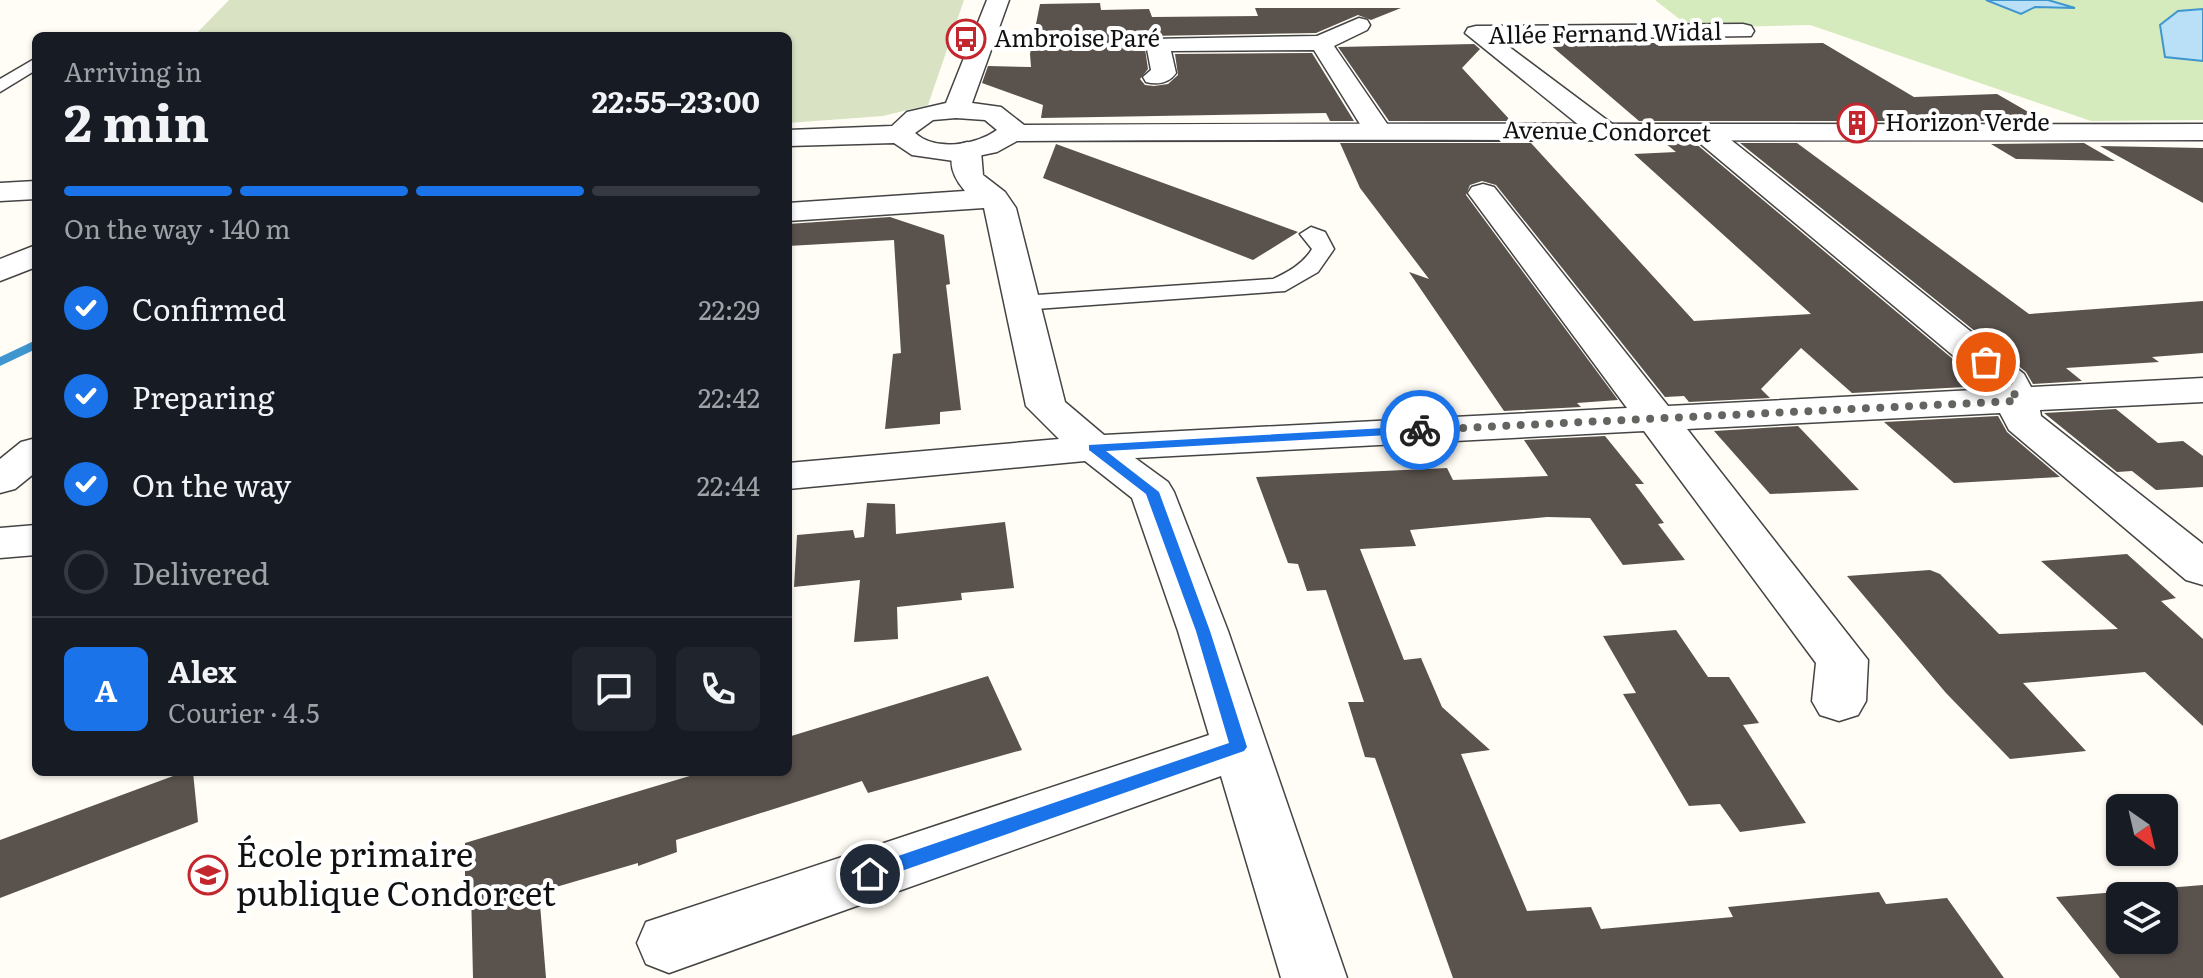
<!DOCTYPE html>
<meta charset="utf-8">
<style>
:root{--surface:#171b24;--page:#20242c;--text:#f1f3f6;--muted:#9ea1a6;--line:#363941;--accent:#1a73e8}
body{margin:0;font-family:Literata,serif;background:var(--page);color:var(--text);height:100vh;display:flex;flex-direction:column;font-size:30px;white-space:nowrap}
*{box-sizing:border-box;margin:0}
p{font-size:26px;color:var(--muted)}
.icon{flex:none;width:44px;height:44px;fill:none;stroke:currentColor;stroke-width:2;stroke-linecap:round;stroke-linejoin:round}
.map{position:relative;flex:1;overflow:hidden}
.drawer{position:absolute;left:32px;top:32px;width:760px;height:744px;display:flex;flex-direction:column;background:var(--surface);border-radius:12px;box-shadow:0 2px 6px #0004}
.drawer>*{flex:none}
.needle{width:52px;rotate:146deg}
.buttons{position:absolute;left:2106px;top:794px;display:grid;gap:16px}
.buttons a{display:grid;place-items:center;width:72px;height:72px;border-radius:12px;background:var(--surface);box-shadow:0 2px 6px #0004;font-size:40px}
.pin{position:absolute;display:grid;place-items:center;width:68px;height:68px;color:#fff;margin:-34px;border:4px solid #fff;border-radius:50%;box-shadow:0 2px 8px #0007}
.courier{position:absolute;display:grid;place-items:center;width:80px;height:80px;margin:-40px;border:6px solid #1a73e8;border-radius:50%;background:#fff;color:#222;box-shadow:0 2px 10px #0007}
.head em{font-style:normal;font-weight:700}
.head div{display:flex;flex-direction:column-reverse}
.head{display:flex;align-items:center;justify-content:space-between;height:136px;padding:0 32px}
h1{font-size:52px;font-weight:700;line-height:60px}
.bar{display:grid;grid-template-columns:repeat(4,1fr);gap:12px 8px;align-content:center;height:96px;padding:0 32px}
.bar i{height:10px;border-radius:6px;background:var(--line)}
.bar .selected{background:var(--accent)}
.bar p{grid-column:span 4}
.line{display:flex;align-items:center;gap:20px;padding:0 32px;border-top:2px solid var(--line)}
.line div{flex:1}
.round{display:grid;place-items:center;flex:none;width:84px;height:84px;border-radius:12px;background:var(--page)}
ol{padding:0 32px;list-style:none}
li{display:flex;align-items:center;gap:24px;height:88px}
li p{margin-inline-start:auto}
li .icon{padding:8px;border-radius:50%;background:var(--accent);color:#fff;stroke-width:4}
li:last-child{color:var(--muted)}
li i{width:44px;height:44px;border:4px solid var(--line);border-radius:50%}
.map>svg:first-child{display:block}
.green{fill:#d5ebbd}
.cemetery{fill:#d9e3c4}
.water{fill:#b9e0f7;stroke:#3f96cf;stroke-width:2}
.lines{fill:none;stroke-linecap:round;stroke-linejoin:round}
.stream{fill:#3f96cf;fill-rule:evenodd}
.building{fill:#5a524d;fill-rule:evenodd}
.service-casing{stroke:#444;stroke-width:3}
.minor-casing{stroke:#444;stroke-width:3}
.tertiary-casing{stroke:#444;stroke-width:3}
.service{fill:#fff;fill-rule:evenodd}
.minor{fill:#fff;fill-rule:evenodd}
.tertiary{fill:#fff;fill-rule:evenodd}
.route{fill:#1a73e8}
.done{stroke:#646461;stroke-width:8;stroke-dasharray:0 14.4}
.labels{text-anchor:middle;stroke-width:8;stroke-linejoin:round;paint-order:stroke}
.far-street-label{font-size:24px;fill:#111;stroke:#fff}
.far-poi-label{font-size:24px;fill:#111;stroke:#fff;text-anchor:start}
.near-poi-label{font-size:34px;fill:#111;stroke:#fff;text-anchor:start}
</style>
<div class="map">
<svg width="2203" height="978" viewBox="0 0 2203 978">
<rect width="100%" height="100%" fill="#fffdf5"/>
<path class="green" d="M 1655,0 L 2203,0 L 2203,120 L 2091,121 L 1810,25 L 1691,28 Z"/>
<path class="cemetery" d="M 229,0 L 964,0 L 928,105 L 883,116 L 788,123 L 788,36 L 194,36 Z"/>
<g class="water">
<path d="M 1986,0 L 2048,0 L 2075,8 L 2035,7 L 2021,14 Z"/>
<path d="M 2203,9 L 2203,61 L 2165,57 L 2160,25 L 2178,11 Z"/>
</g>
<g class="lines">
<path class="stream" d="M 36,340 L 36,349 L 0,366 L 0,357 Z"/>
</g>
<g class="building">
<path d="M 1100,3 L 1101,10 L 1149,9 L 1152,17 L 1258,16 L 1255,8 L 1401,8 L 1371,20 L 1358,15 L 1316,33 L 1150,36 L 1144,42 L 1148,69 L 1140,79 L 1145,85 L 1154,86 L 1168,84 L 1178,75 L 1175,54 L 1312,53 L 1354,121 L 1330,121 L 1326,113 L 1041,118 L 1043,105 L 982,83 L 988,66 L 1031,67 L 1030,54 L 1040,4 Z"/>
<path d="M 1548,43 L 1654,43 L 1659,46 L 1823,43 L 1919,100 L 1914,97 L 1997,94 L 2044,121 L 1639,121 Z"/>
<path d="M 1474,44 L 1480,49 L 1462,68 L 1511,121 L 1389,121 L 1338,47 Z"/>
<path d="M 1340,143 L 1531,143 L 1694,321 L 1811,314 L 1634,154 L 1676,152 L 1665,143 L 1695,143 L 1985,386 L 1852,393 L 1801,348 L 1761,389 L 1770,398 L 1689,402 L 1684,396 L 1665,397 L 1496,185 L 1482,181 L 1470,185 L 1466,195 L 1618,400 L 1577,403 L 1581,407 L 1504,411 L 1409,272 L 1429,279 L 1360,188 Z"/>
<path d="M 1740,143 L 1797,143 L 2029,314 L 2203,301 L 2203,353 L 2152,357 L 2159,362 L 2066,368 L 2082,381 L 2033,384 L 2026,372 Z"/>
<path d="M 2084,143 L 2115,161 L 2016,159 L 1991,144 Z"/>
<path d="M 1056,144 L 1298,232 L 1253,260 L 1043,178 Z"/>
<path d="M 2100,146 L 2203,148 L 2203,203 Z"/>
<path d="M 890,217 L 944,235 L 950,284 L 946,285 L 961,410 L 940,412 L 940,424 L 885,429 L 893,354 L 901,353 L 894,240 L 788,246 L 788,224 Z"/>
<path d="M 2116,409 L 2158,443 L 2183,441 L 2203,456 L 2203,487 L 2156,490 L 2132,471 L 2117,472 L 2044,413 Z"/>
<path d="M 1998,416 L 2007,432 L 2060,477 L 1954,483 L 1884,422 Z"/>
<path d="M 1798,426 L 1859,490 L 1770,494 L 1714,431 Z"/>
<path d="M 1605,436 L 1644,484 L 1635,484 L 1664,523 L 1658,524 L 1685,560 L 1623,565 L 1590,518 L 1547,517 L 1410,530 L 1416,546 L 1360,549 L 1404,660 L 1421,658 L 1442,707 L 1490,750 L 1461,754 L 1527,911 L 1591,907 L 1601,929 L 1733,917 L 1728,907 L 1879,892 L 1886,904 L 1947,898 L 2004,978 L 1453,978 L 1375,758 L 1365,757 L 1348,702 L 1364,702 L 1326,590 L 1307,591 L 1298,564 L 1288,563 L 1256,477 L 1447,468 L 1453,480 L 1548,476 L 1524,440 Z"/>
<path d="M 867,503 L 895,504 L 896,534 L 1005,522 L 1014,588 L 961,593 L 962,600 L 897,607 L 898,639 L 854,642 L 860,580 L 794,587 L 797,535 L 853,530 L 855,538 L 864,537 Z"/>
<path d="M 2127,554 L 2176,598 L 2161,601 L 2203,639 L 2203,726 L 2145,672 L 2023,683 L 2086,751 L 2010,759 L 1946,693 L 1847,576 L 1930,570 L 1940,574 L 1999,634 L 2118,629 L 2041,561 Z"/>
<path d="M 1676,630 L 1708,677 L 1729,677 L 1759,723 L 1743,725 L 1806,823 L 1740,832 L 1720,804 L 1689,806 L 1623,694 L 1636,693 L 1603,636 Z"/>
<path d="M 988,676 L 1022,750 L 868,793 L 862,781 L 676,840 L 677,852 L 638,866 L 638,863 L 539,892 L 546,978 L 473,978 L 471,889 L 465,891 L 465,843 L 703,772 L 788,772 L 788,737 Z"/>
<path d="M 184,772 L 193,772 L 198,822 L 0,898 L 0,840 Z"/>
<path d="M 2203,885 L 2203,978 L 2120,978 L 2056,897 ZM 2120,896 L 2164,896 L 2164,940 L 2120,940 Z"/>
</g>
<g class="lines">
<g class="service-casing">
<g id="service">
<path d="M 36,58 L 36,70 L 0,92 L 0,79 Z"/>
<path d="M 1311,227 L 1325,232 L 1334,249 L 1318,272 L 1285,291 L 1022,310 L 1013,308 L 1010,303 L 1013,298 L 1022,296 L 1273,279 C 1288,272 1303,264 1312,249 L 1300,234 Z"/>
</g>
</g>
<g class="minor-casing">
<g id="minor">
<path d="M 1359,18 L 1367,20 L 1370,25 L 1367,30 L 1334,46 L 1392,131 L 1388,137 L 1378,139 L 1368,137 L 1314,50 L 1171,51 L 1176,73 C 1169,83 1158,85 1146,82 L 1143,77 L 1151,70 L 1146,44 L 1150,39 L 1317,36 Z"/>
<path d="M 1743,24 L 1751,26 L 1754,31 L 1751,36 L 1500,40 L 1615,126 L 1619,132 L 1615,138 L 1605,140 L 1595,138 L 1465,33 L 1468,28 L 1476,26 Z"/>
<path d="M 1706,126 L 1716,128 L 2024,374 L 2031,387 L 2203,378 L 2203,402 L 2040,410 L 2041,416 L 2203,544 L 2203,585 L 2186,580 L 2009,430 L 2000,413 L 1687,429 L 1868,660 L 1866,701 L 1858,715 L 1839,721 L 1820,715 L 1812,701 L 1816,663 L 1644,431 L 1135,458 L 1168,482 L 1174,492 L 1228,631 L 1347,978 L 1281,978 L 1221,776 L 669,973 L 646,964 L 637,943 L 646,922 L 1209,735 L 1178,631 L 1132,498 L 1085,461 L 788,489 L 788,463 L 1059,439 L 1026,406 L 984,208 L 788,221 L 788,203 L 965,191 C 953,177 946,161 957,145 L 967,142 L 977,145 L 981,151 L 983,175 L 1005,192 L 1016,208 L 1065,402 L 1104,435 L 1627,408 L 1468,193 L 1472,187 L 1483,184 L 1494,187 L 1668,406 L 1993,389 L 1696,140 L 1692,134 L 1696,128 Z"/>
<path d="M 36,245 L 36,267 L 0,281 L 0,259 Z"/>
<path d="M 36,438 L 36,472 L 15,489 L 0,493 L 0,459 L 21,442 Z"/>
<path d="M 36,525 L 36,555 L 0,558 L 0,528 Z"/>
</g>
</g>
<g class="tertiary-casing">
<g id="tertiary">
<path d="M 987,0 L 1009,0 L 972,103 L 1001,107 L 1024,125 C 1417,122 1810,125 2203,124 L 2203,140 C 1807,142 1412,138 1017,141 L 997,152 L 954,161 L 912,155 L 894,143 L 788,146 L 788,130 L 892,126 L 907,112 L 946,103 ZM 956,118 L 985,120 L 997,130 C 976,145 936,152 915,133 L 933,120 Z"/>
<path d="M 36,181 L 36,199 L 0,201 L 0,183 Z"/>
</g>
</g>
<use href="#service" class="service"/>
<use href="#minor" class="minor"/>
<use href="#tertiary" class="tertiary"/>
</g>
<path class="route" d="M 1420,426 L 1424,428 L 1424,433 L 1106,451 L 1159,492 L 1210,631 L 1247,747 L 1244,751 L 870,882 L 863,879 L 860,874 L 863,868 L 1229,743 L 1196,631 L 1146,494 L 1089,450 L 1089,445 Z"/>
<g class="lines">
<path class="done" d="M 1420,430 L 2017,401 L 2010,382 L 1986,362"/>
</g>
<defs>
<g id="bus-ring" transform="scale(2)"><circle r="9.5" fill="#fff" stroke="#c4262e" stroke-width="1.5"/><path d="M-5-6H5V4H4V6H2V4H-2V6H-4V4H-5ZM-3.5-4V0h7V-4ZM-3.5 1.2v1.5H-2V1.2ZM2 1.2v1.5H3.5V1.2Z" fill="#c4262e"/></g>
<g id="building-ring" transform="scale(2)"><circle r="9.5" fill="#fff" stroke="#c4262e" stroke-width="1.5"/><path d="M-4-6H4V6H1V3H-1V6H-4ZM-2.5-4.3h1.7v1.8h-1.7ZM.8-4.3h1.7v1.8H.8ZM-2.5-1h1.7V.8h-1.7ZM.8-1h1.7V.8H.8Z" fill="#c4262e"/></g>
<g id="school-ring" transform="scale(2)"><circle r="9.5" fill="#fff" stroke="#c4262e" stroke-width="1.5"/><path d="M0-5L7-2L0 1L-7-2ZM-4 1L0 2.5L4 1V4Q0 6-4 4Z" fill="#c4262e"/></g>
</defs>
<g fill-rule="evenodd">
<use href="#bus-ring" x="966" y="39"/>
<use href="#building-ring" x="1857" y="123"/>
<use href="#school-ring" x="208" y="875"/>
</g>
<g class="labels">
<g class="far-street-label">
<text transform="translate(1605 34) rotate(-1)" y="8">Allée Fernand Widal</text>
<text transform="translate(1607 132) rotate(1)" y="8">Avenue Condorcet</text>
</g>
<g class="far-poi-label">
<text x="994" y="47">Ambroise Paré</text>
<text x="1885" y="131">Horizon Verde</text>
</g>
<g class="near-poi-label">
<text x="236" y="867">École primaire<tspan x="236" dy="39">publique Condorcet</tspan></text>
</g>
</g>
</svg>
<div class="buttons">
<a><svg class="needle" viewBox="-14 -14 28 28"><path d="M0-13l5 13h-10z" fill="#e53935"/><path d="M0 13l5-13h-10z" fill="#9ea1a6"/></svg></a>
<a><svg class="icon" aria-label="layers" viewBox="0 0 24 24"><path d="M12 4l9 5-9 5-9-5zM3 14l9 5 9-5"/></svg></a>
</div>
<div class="pin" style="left:1986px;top:362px;background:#ea580c"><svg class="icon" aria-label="bag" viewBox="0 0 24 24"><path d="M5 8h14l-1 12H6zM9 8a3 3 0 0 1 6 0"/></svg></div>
<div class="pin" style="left:870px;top:874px;background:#1f2937"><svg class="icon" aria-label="home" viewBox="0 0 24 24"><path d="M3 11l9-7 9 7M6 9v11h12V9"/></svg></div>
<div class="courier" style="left:1420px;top:430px"><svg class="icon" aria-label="bike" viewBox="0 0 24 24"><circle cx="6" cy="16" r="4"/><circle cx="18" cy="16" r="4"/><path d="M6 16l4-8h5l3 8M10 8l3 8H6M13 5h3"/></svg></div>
<section class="drawer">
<div class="head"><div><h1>2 min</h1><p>Arriving in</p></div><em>22:55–23:00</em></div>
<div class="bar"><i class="selected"></i><i class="selected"></i><i class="selected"></i><i></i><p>On the way · 140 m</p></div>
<ol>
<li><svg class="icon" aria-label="check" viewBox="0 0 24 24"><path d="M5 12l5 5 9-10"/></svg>Confirmed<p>22:29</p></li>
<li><svg class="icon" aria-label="check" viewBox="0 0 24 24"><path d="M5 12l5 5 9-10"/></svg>Preparing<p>22:42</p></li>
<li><svg class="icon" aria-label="check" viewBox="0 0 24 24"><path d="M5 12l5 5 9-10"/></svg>On the way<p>22:44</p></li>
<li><i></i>Delivered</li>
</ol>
<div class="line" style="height:144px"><b class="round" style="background:var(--accent);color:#fff">A</b><div><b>Alex</b><p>Courier · 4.5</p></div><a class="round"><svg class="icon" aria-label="chat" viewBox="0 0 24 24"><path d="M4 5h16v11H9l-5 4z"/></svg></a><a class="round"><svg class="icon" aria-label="phone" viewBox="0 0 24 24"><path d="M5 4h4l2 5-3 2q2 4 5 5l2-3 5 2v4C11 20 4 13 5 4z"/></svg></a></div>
</section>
</div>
